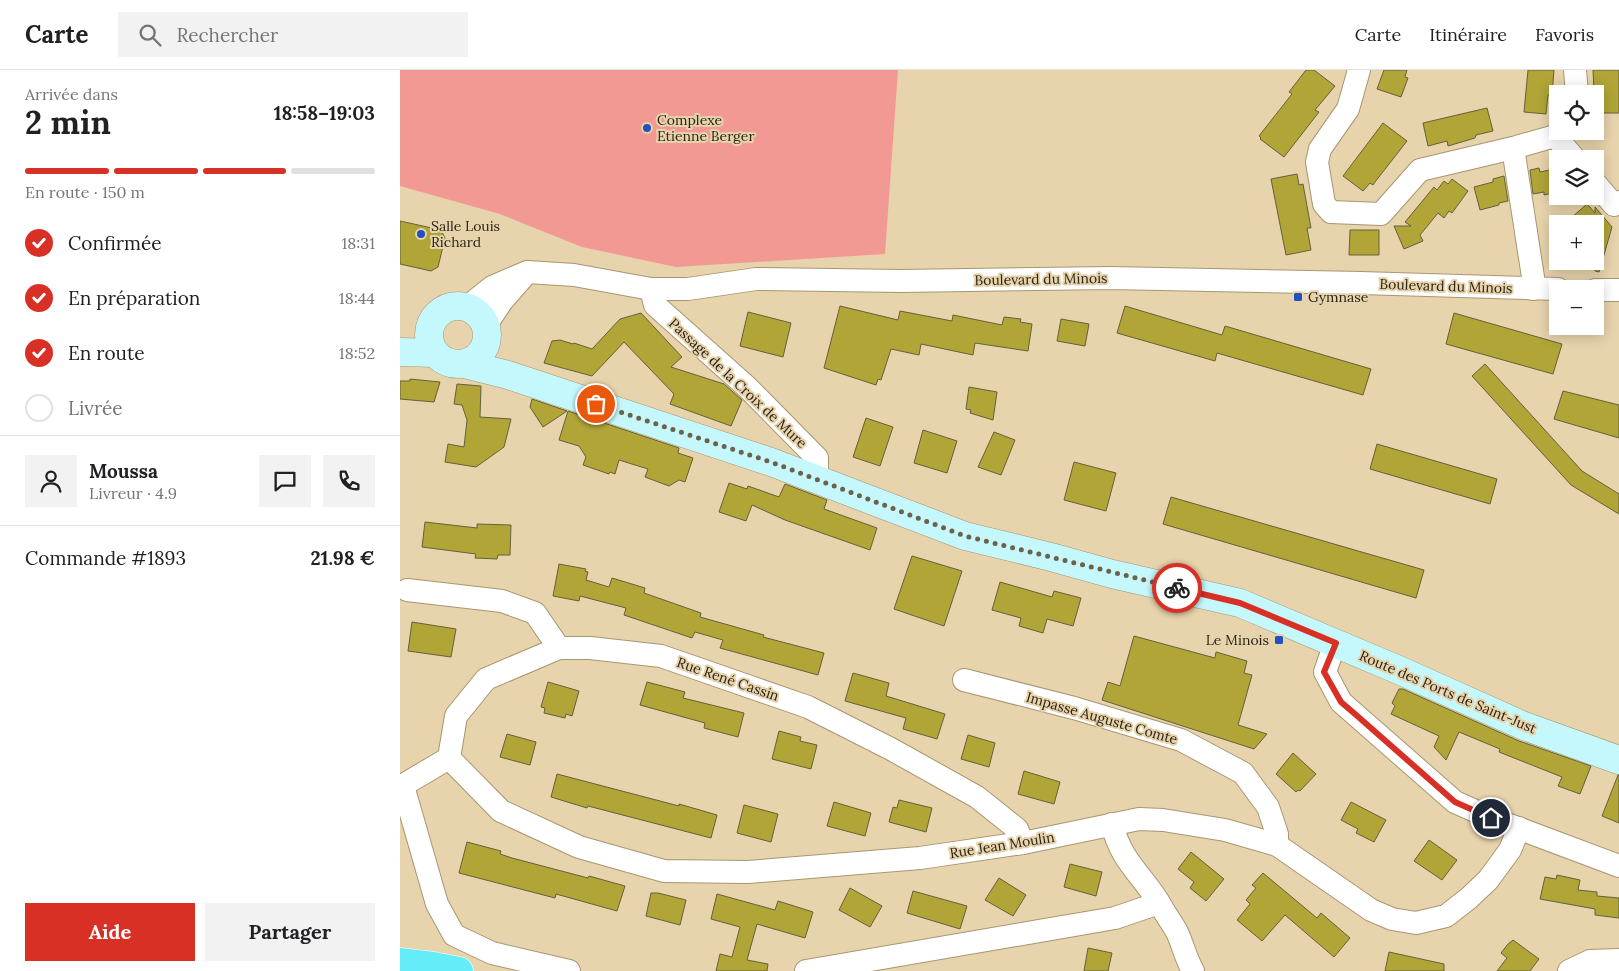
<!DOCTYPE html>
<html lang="fr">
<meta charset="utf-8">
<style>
:root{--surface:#fff;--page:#f2f2f2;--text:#202124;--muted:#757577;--line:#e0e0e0;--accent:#d93025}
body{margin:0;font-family:Lora,serif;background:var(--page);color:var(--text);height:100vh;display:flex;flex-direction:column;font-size:19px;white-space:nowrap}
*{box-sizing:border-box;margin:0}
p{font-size:16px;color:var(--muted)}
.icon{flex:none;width:28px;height:28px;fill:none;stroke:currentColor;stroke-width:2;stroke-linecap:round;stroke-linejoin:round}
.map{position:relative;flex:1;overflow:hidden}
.drawer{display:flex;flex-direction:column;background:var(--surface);width:400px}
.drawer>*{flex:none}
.tools{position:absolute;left:1149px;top:15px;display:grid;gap:10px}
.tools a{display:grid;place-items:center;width:55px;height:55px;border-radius:0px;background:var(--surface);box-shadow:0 2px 12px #0003;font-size:25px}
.pin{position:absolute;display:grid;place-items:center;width:42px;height:42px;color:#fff;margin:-21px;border:2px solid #fff;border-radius:50%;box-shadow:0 1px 5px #0007}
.courier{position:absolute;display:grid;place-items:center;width:50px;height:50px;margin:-25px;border:4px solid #d93025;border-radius:50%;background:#fff;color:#222;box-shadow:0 1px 6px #0007}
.summary em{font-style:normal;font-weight:700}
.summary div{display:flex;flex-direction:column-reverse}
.summary{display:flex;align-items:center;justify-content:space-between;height:85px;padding:0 25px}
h1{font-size:32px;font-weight:700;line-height:38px}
.bar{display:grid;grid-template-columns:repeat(4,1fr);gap:8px 5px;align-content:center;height:60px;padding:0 25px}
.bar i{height:6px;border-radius:4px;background:var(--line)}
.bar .selected{background:var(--accent)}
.bar p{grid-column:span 4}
.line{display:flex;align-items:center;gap:12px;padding:0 25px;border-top:1px solid var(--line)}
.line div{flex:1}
.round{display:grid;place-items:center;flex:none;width:52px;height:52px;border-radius:0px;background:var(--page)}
ol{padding:0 25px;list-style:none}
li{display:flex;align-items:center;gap:15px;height:55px}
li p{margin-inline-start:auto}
li .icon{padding:5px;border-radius:50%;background:var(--accent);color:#fff;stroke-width:4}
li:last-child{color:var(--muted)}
li i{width:28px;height:28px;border:2px solid var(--line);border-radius:50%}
.button{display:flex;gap:10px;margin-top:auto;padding:10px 25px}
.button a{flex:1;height:58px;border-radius:0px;background:var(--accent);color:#fff;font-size:20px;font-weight:700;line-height:58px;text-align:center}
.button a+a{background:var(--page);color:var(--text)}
header{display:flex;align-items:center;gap:30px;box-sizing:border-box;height:70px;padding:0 25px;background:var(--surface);border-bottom:1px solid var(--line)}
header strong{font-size:24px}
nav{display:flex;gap:28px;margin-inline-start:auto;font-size:18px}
.search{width:350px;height:45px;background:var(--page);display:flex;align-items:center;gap:12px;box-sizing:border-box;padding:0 18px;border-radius:0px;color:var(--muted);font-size:19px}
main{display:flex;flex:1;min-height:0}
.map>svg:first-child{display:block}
.green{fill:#f29993}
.building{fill:#b0a536;stroke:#64613b}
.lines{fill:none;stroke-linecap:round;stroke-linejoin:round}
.minor-casing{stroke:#a99671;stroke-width:24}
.secondary-casing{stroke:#a99671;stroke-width:29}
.trunk-casing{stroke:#fff;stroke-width:29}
.minor{stroke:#fff;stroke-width:22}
.secondary{stroke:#c5f8fc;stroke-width:28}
.trunk{stroke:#64ecf8;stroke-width:28}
.done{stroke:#6d614a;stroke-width:5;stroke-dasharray:0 9}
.route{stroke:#d93025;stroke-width:6}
.poi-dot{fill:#2351bf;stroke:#e7d3ac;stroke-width:2}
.labels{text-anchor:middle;stroke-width:4;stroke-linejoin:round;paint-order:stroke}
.poi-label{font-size:14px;fill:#2b2415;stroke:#e7d3ac;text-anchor:start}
.street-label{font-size:14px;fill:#2b2415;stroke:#e7d3ac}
</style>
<header>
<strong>Carte</strong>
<div class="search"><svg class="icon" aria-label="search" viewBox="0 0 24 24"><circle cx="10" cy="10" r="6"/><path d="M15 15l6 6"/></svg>Rechercher</div>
<nav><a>Carte</a><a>Itinéraire</a><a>Favoris</a></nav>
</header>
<main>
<section class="drawer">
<div class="summary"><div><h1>2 min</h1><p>Arrivée dans</p></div><em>18:58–19:03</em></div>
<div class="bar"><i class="selected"></i><i class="selected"></i><i class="selected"></i><i></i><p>En route · 150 m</p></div>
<ol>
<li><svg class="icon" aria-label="check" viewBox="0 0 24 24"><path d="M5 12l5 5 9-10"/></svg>Confirmée<p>18:31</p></li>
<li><svg class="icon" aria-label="check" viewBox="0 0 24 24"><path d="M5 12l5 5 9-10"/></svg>En préparation<p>18:44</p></li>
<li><svg class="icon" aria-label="check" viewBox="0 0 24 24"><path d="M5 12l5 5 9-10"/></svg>En route<p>18:52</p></li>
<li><i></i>Livrée</li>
</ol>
<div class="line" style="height:90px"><a class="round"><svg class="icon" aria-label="person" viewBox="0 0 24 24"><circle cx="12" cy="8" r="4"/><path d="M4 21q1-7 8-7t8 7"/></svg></a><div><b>Moussa</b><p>Livreur · 4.9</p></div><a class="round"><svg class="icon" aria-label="chat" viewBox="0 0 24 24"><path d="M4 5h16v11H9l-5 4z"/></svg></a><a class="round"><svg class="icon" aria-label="phone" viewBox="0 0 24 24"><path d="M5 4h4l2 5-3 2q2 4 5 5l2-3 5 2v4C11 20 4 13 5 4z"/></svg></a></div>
<div class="line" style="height:65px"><div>Commande #1893</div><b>21.98 €</b></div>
<div class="button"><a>Aide</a><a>Partager</a></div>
</section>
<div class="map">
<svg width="1219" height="901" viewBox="0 0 1219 901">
<rect width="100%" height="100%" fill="#e7d3ac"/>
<path class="green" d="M 0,0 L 498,0 L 485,184 L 276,197 L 182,177 L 100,144 L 0,116 Z"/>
<g class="building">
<path d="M 906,0 L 914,0 L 935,16 L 915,40 L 919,42 L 884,87 L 860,69 L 861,68 L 859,66 L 892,24 L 889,22 Z"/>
<path d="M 984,0 L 1007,0 L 1005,7 L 1008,8 L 1001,27 L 977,19 Z"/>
<path d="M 1128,0 L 1154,0 L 1152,25 L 1148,25 L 1146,44 L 1124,42 Z"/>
<path d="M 1193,0 L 1219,0 L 1219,43 L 1195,43 Z"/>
<path d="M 1087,38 L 1093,61 L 1076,65 L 1075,68 L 1048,76 L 1047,71 L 1028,76 L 1023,53 Z"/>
<path d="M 983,53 L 1007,71 L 975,112 L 973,115 L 970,113 L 963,121 L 943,106 Z"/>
<path d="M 1139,98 L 1140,102 L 1158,98 L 1158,122 L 1144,125 L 1144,122 L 1133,124 L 1130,100 Z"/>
<path d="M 897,104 L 899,115 L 903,114 L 911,158 L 907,158 L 911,180 L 886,185 L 871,109 Z"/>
<path d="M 1104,106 L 1108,131 L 1099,133 L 1099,135 L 1080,140 L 1074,117 L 1093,112 L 1093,109 Z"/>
<path d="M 1052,109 L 1068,121 L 1052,143 L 1049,141 L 1044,148 L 1038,143 L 1020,165 L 1023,171 L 1004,179 L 994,156 L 1011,156 L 1005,152 L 1034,117 L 1037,120 L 1044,111 L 1048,114 Z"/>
<path d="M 1187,134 L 1195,143 L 1195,137 L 1212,157 L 1199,202 L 1195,201 L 1195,154 L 1164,154 Z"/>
<path d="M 0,151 L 41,160 L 45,168 L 38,197 L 31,201 L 0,194 Z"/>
<path d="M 950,160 L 979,160 L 979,185 L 949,185 Z"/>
<path d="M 440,236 L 498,250 L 500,241 L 552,251 L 553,245 L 602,255 L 604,247 L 621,249 L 620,252 L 632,254 L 628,281 L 575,273 L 573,285 L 521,274 L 519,285 L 491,279 L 481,310 L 478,309 L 476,315 L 424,298 Z"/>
<path d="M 725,236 L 822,265 L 825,256 L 971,299 L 963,325 L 817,283 L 815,291 L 717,263 Z"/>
<path d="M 348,242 L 391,253 L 383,287 L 340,276 Z"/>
<path d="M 241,243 L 282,287 L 271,297 L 324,314 L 342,330 L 331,356 L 270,334 L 274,324 L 224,272 L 192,306 L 144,293 L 152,271 L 160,270 L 173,274 L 174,273 L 192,279 L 220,249 Z"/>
<path d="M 1054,243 L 1162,274 L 1153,304 L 1046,274 Z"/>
<path d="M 661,249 L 689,254 L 685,276 L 657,271 Z"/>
<path d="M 1085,294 L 1182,401 L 1219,424 L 1219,444 L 1171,415 L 1072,306 Z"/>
<path d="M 10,309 L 40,312 L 34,332 L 0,329 L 0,311 L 10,311 Z"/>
<path d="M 57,314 L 81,316 L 80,347 L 111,349 L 104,377 L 76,397 L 45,392 L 48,374 L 64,377 L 67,350 L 62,335 L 54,334 Z"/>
<path d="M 569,317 L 597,322 L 593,350 L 570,343 L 571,340 L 566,339 Z"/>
<path d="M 1163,321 L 1219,335 L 1219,368 L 1154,349 Z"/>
<path d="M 132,329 L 167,341 L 143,357 L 130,337 Z"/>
<path d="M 168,341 L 279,378 L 278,383 L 293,388 L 285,412 L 279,410 L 269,416 L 245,407 L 248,399 L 219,390 L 215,404 L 210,402 L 209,404 L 183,395 L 186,387 L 179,376 L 159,370 Z"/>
<path d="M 466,348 L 493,357 L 480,396 L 453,387 Z"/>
<path d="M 523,360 L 557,371 L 547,403 L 514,393 Z"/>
<path d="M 594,362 L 615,370 L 601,405 L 578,397 Z"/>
<path d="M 977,374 L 1097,409 L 1090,434 L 970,399 Z"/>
<path d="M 674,392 L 716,403 L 706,441 L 664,430 Z"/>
<path d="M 329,413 L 347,419 L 348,416 L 379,427 L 385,414 L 427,430 L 424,439 L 477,458 L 470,480 L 385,450 L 352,435 L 346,451 L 319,442 Z"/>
<path d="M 771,427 L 1024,500 L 1016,528 L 763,454 Z"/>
<path d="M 25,452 L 77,458 L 77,454 L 111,455 L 110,485 L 98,485 L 97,489 L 75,488 L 76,484 L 22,477 Z"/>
<path d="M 512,486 L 562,501 L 544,556 L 494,539 Z"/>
<path d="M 159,494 L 186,499 L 185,501 L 188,502 L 186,510 L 209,517 L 212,508 L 245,518 L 244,523 L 301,543 L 300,547 L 364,565 L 363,567 L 424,583 L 418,605 L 320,578 L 323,570 L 295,562 L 292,568 L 224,545 L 226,538 L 180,526 L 179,531 L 153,526 Z"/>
<path d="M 600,512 L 652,527 L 654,521 L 681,528 L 673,556 L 647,549 L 643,563 L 619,556 L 621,548 L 592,540 Z"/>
<path d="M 12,552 L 56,559 L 51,587 L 8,581 Z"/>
<path d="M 734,566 L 815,588 L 816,582 L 847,591 L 844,603 L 852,605 L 838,655 L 867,664 L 854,679 L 702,630 L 708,612 L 720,616 Z"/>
<path d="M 453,603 L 489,613 L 486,626 L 545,644 L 537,669 L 503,659 L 506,648 L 445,631 Z"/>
<path d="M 148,612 L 179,621 L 172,646 L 166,644 L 165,648 L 144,643 L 145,638 L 141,637 Z"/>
<path d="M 247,612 L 285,622 L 283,628 L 344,643 L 338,667 L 304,658 L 305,653 L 240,635 Z"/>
<path d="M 999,619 L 1003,619 L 1119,671 L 1191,696 L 1180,724 L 1158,716 L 1162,707 L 1099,682 L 1100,679 L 1059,662 L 1046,690 L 1034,677 L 1039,666 L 991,644 L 995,636 L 992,633 Z"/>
<path d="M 379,661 L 401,667 L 400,671 L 417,675 L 411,699 L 372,689 Z"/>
<path d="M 107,664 L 136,672 L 130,695 L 100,687 Z"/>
<path d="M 568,665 L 595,673 L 589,697 L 561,689 Z"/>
<path d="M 893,683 L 916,704 L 900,721 L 898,720 L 896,722 L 876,704 Z"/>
<path d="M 624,701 L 660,712 L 654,734 L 618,724 Z"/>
<path d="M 157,704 L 279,736 L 279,734 L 317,745 L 311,768 L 188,736 L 187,738 L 151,727 Z"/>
<path d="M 1218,705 L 1219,705 L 1219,753 L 1202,746 Z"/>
<path d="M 499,730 L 532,738 L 526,762 L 489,752 L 493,737 L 497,738 Z"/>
<path d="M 434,732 L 471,743 L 465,766 L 427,756 Z"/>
<path d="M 951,732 L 986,750 L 974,772 L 956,763 L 958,759 L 941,750 Z"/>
<path d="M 344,735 L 378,744 L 371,772 L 337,763 Z"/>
<path d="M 1029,770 L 1057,790 L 1042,810 L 1014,791 Z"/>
<path d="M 67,772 L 101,781 L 100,784 L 112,788 L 188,808 L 189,806 L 225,816 L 217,841 L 156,824 L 155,828 L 59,803 Z"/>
<path d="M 791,782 L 824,809 L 806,831 L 790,818 L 794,812 L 778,799 Z"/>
<path d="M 670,794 L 702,802 L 696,826 L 664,817 Z"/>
<path d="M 863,803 L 917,848 L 921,843 L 950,868 L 934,887 L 885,845 L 862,871 L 837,850 L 850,834 L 846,830 L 856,818 L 852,815 Z"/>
<path d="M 1157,805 L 1180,810 L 1178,820 L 1197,822 L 1197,826 L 1219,828 L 1219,848 L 1195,845 L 1195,839 L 1140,829 L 1145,807 L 1156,809 Z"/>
<path d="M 599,808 L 626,825 L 613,846 L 585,830 Z"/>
<path d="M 450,818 L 482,836 L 470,857 L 439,840 Z"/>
<path d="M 513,821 L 567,836 L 560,859 L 507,843 Z"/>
<path d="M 251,823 L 258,823 L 286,830 L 280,855 L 246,846 Z"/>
<path d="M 317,824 L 375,840 L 378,831 L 413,842 L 405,868 L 357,854 L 347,890 L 368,894 L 367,901 L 316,901 L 320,884 L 332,887 L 340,857 L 311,849 Z"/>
<path d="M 1113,870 L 1139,889 L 1130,901 L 1097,901 L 1107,888 L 1101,883 L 1108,874 Z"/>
<path d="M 688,878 L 712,883 L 708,901 L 684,901 Z"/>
<path d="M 989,882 L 1044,894 L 1044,901 L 985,901 Z"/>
</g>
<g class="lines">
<g class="minor-casing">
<g id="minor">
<path d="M 959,0 L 948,39 L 920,79 L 917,92 L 924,134 L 931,142 L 981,144 L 1020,100 L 1113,78 L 1155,66 L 1159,61"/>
<path d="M 1175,0 L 1177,24"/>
<path d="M 1155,66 L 1175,89"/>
<path d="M 1113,78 L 1133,207 L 1133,219"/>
<path d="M 1195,113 L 1214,135 L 1219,132"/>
<path d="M 251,219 L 255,235 L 347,317 L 417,388 L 417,409"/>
<path d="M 1195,220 L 1219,220"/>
<path d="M 67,237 L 92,217 L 127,202 L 174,205 L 251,219 L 288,219 L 356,209 L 501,211 L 711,208 L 961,213 L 1158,219"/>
<path d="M 86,255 L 102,231 L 123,207"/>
<path d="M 7,520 L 102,531 L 135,543 L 159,578"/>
<path d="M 935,573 L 925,602 L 941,632 L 1055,732 L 1091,748 L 1219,796"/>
<path d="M 564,610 L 674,638 L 781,670 L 843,703 L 868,737 L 877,764 L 877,775"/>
<path d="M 49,688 L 101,741 L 179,777 L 264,801 L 348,802 L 520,788 L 623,773 L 739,749 L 763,750 L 825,760 L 877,775 L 971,840 L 992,849 L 1016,853 L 1046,846 L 1069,828 L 1088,810 L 1110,780 L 1119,758"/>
<path d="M 49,688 L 56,646 L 86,609 L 159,578 L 190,578 L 261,586 L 408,637 L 491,679 L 577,727 L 617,759 L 623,773"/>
<path d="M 3,716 L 37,834 L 54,865 L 92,883 L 169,901"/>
<path d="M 0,717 L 49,688"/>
<path d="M 712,754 C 721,792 743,805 761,836 C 766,845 772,853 777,862 C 783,875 786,889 793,901"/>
<path d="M 406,901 L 715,848 L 759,833"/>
<path d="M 1169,901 L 1190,891 L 1219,890"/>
</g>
</g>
<g class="secondary-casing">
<g id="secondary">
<circle cx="58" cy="265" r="29"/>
<path d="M 0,282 L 34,283"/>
<path d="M 64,294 L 108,305 L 371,392 L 565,466 L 651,487 L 712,504 L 840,533 L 1001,601 L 1124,656 L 1219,690"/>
</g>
</g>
<g class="trunk-casing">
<path id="trunk" d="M 0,892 L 33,896 L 59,901"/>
</g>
<use href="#minor" class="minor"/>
<use href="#secondary" class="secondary"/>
<use href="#trunk" class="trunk"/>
</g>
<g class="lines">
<path class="done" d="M 196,334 L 371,392 L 565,466 L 777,518"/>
<path class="route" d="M 777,518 L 840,533 L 936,573 L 924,602 L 941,632 L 955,644 L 1055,732 L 1091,748"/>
</g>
<g class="poi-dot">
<circle cx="247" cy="58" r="5"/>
<circle cx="21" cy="164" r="5"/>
<rect x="893" y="222" width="10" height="10" rx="2.5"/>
<rect x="874" y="565" width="10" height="10" rx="2.5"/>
</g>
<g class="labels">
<g class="poi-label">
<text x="257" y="55">Complexe<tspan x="257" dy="16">Etienne Berger</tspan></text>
<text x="31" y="161">Salle Louis<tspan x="31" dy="16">Richard</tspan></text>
<text x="908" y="232">Gymnase</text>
<text x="869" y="575" text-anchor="end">Le Minois</text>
</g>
<g class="street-label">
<text transform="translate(641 209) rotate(-1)" y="5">Boulevard du Minois</text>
<text transform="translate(1046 216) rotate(2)" y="5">Boulevard du Minois</text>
<text transform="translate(338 313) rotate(43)" y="5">Passage de la Croix de Mure</text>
<text transform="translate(328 609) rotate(19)" y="5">Rue René Cassin</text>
<text transform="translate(1048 622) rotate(23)" y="5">Route des Ports de Saint-Just</text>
<text transform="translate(702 648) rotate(16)" y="5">Impasse Auguste Comte</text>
<text transform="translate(602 775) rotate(-9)" y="5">Rue Jean Moulin</text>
</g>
</g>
</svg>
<div class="tools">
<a><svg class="icon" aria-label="locate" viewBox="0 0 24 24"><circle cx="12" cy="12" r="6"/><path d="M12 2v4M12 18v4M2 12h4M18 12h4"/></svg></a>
<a><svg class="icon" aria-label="layers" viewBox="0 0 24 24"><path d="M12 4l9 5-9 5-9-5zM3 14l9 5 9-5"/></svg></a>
<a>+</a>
<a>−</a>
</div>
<div class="pin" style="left:196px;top:334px;background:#ea580c"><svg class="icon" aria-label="bag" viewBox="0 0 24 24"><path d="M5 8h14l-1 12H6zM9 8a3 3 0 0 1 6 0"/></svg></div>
<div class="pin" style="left:1091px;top:748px;background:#1f2937"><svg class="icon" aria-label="home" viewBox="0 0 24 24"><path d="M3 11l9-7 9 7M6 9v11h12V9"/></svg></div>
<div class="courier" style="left:777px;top:518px"><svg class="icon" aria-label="bike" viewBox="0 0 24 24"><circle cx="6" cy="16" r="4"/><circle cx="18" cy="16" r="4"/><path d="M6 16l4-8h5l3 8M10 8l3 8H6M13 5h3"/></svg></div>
</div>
</main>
